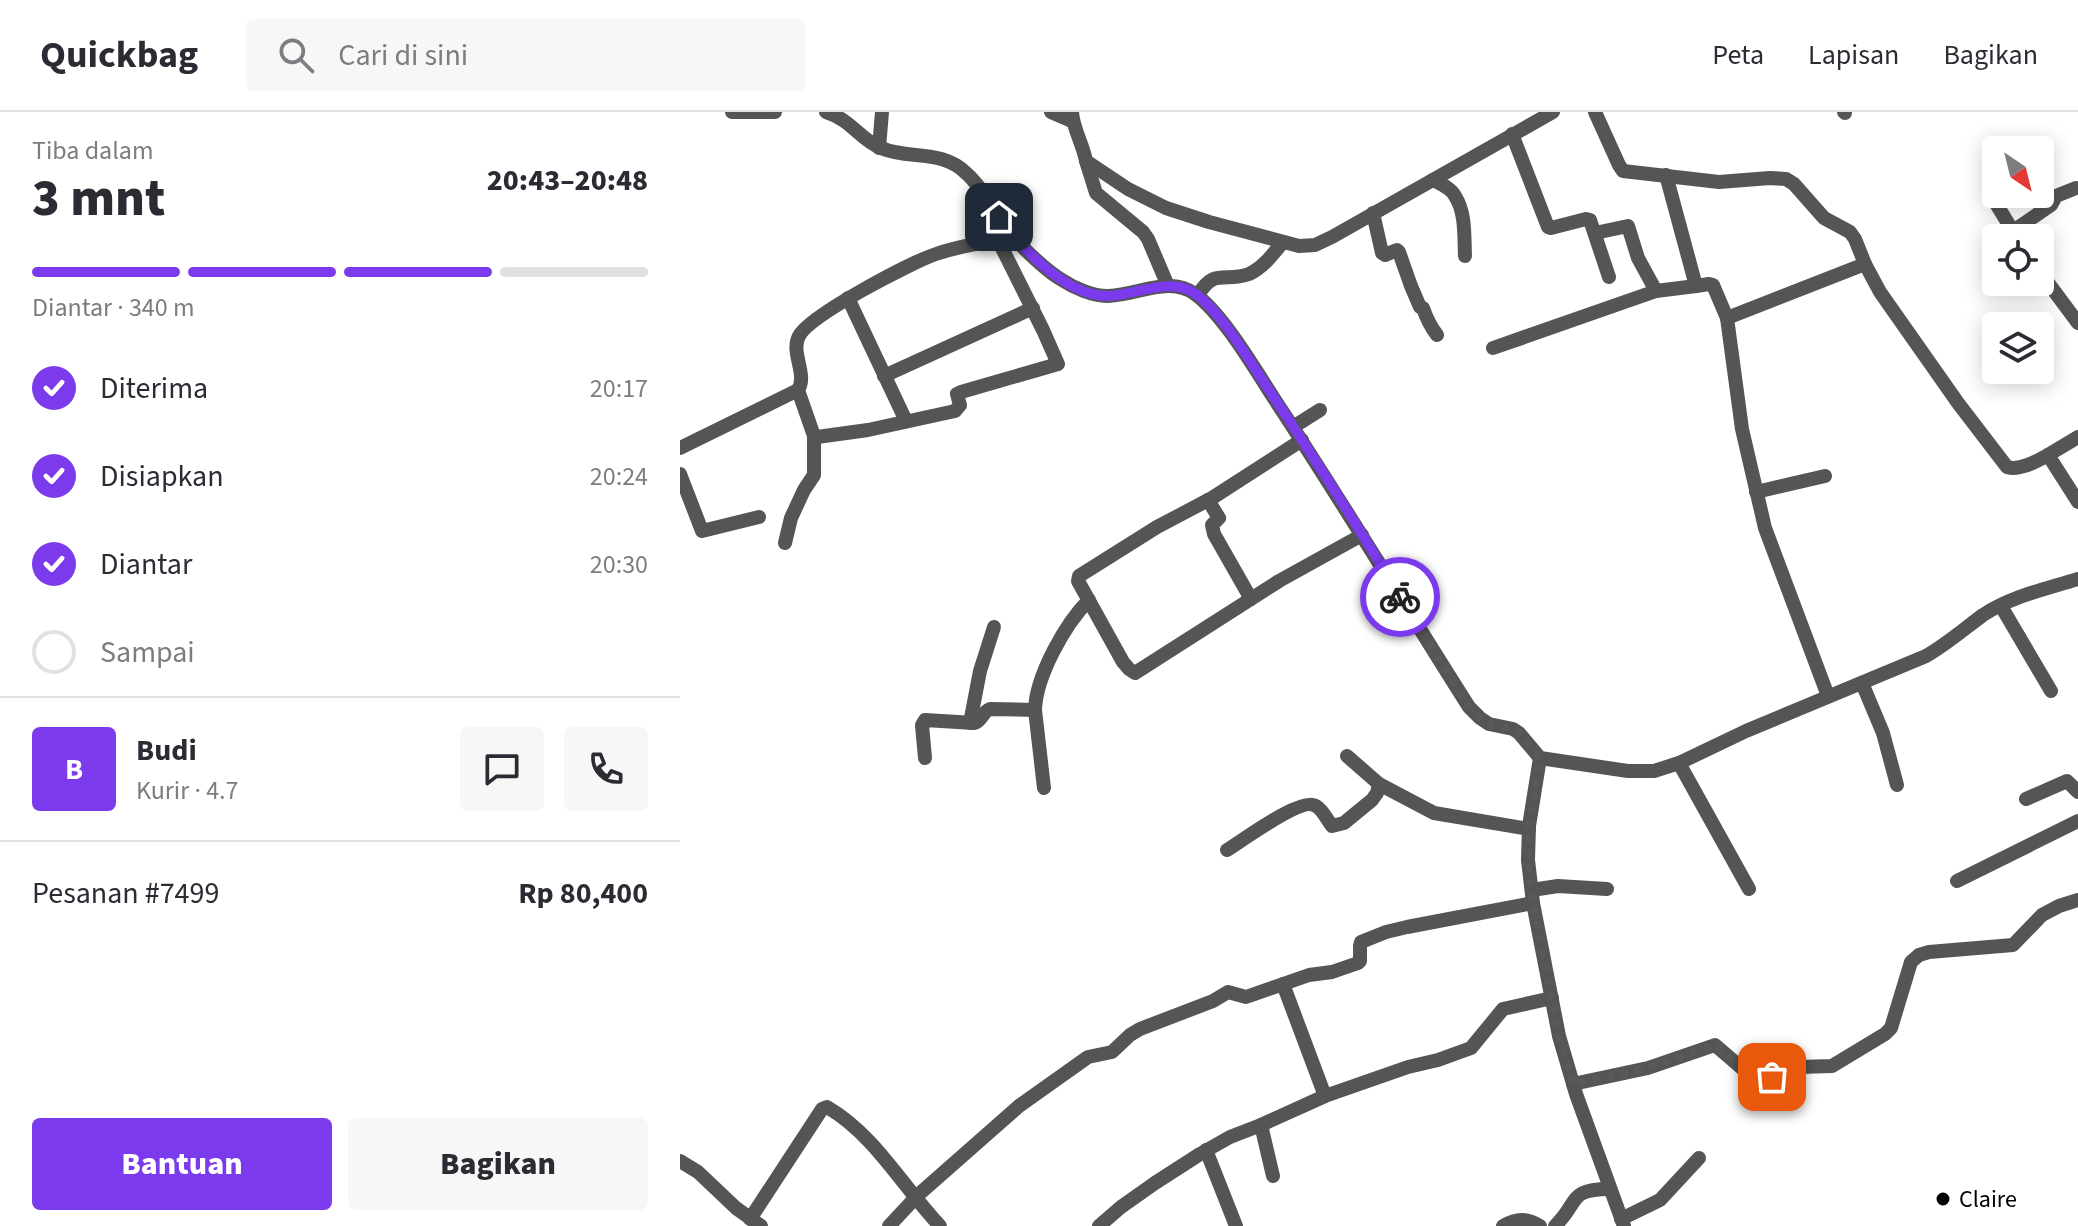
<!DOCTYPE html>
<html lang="id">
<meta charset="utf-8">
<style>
:root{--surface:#fff;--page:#f7f7f7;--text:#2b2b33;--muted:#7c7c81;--line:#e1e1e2;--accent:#7c3aed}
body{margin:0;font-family:"Source Sans 3",sans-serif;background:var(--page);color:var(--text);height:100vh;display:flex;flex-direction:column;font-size:30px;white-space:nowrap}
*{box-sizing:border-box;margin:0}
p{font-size:26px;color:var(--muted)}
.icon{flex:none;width:44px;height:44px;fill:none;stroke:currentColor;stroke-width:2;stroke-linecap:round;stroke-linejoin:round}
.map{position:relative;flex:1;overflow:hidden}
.details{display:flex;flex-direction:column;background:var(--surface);width:680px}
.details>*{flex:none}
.needle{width:52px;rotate:145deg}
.fabs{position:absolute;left:1302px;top:24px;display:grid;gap:16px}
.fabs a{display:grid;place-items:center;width:72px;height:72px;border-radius:8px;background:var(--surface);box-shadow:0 4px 20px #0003;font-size:40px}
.pin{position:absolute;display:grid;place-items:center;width:68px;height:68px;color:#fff;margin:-34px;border-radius:16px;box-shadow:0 4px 12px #0006}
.courier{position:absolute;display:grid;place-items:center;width:80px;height:80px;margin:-40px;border:6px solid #7c3aed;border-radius:50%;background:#fff;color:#222;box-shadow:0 2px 10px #0007}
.headline em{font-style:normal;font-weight:800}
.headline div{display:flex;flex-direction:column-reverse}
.headline{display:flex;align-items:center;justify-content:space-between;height:136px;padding:0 32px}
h1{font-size:52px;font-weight:800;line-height:60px}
.bar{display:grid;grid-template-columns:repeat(4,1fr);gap:12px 8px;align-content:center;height:96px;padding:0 32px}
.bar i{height:10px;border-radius:6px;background:var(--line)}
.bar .on{background:var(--accent)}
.bar p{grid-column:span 4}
.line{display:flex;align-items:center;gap:20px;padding:0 32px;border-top:2px solid var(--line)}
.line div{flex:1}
.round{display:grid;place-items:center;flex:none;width:84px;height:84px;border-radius:8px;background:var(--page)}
ol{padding:0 32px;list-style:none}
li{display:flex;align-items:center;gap:24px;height:88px}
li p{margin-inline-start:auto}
li .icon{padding:8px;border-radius:50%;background:var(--accent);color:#fff;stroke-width:4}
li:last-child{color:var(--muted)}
li i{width:44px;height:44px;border:4px solid var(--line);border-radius:50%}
.cta{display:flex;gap:16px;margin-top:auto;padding:16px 32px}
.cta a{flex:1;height:92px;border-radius:8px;background:var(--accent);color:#fff;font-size:32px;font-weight:800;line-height:92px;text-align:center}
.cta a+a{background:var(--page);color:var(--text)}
header{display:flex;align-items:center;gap:48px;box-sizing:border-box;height:112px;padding:0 40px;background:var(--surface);border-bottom:2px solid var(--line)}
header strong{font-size:38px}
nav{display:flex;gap:44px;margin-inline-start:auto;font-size:28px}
.search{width:560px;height:72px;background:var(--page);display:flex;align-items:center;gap:20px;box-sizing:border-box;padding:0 28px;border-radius:8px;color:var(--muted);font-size:30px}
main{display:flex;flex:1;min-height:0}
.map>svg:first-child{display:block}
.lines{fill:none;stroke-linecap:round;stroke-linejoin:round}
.minor{stroke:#555;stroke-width:14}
.done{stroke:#595959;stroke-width:8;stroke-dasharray:0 14.4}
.route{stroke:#7c3aed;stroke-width:10}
.poi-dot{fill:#000;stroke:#fff;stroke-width:3}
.labels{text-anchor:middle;stroke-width:6;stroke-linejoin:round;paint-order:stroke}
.poi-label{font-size:24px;fill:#000;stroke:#fff;text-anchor:start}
</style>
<header>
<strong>Quickbag</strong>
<div class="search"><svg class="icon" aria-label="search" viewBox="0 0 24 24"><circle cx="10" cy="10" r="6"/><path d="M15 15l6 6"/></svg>Cari di sini</div>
<nav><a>Peta</a><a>Lapisan</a><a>Bagikan</a></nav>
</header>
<main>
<section class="details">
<div class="headline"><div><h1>3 mnt</h1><p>Tiba dalam</p></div><em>20:43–20:48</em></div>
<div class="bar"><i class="on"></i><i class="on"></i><i class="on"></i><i></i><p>Diantar · 340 m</p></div>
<ol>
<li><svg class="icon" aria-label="check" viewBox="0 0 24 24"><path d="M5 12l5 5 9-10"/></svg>Diterima<p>20:17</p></li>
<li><svg class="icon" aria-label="check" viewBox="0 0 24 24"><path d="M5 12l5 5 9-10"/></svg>Disiapkan<p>20:24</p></li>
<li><svg class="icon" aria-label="check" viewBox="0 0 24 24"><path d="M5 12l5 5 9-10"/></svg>Diantar<p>20:30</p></li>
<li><i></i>Sampai</li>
</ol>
<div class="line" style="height:144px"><b class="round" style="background:var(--accent);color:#fff">B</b><div><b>Budi</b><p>Kurir · 4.7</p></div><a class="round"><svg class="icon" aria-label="chat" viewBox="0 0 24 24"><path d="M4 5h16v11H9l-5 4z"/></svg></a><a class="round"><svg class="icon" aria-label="phone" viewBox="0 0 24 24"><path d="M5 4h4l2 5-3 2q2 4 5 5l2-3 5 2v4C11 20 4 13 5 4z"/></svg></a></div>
<div class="line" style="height:104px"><div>Pesanan #7499</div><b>Rp 80,400</b></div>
<div class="cta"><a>Bantuan</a><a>Bagikan</a></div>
</section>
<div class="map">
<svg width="1398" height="1114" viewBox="0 0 1398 1114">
<rect width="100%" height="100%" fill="#fff"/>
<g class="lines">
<g class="minor">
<path d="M 52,0 L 95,0"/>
<path d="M 146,0 C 172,8 180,28 201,36 C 229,48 262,37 286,61 C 305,78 317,104 333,124 C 342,136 368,160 382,168 C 394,176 413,184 427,184 C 456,184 489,163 515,182 C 543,202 576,259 595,288 C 662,389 724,493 789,595 L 800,606 L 809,612 L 833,617 L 839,621 L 860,646 L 948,659 L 974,659 L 999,651 L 1066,619 L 1246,544 C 1267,532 1284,517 1303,503 C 1332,484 1366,477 1398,467"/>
<path d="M 371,0 L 392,9"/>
<path d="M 392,0 C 393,17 403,32 406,49 L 448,77 L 486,96 L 529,110 L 619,134 L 635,133 L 652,125 L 873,0"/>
<path d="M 915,0 L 939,53 L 943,59 L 1039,70 L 1090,66 L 1106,67 L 1114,72 L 1144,106 L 1170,120 L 1175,127 L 1185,152 L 1047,206 L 1062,317 L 1085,416 L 1148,584"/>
<path d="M 1164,0 L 1165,1"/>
<path d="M 832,22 L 868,115 L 871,116 L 906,107 L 910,108 L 929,165"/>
<path d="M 199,36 L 202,0"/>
<path d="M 406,49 L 416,81 L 463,120 L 468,127 L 488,174"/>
<path d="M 986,63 L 1016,174 L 1029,172 L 1033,173 L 1047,206"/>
<path d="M 753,68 C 761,72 771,76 775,84 C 786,101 784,124 785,144"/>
<path d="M 1309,80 L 1337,126"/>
<path d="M 693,101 L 702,141 L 705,143 L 717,138 L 719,140 L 731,174 L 740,195 L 743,196 C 746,205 751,215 757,223"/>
<path d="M 1333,119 L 1371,93 L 1376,84 L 1396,76"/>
<path d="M 915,121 L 948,114 L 958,146 L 976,179 L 1016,174"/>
<path d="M 318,128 L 363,218 L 378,252 L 281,280 L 277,282 L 280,293 L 275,299 L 188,318 L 137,325 L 134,324 L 118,278 C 128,262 110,241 119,224 C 130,203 230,151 256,142 C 276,135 313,128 335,126"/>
<path d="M 1185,152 L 1200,180 L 1278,291 L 1327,355 C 1340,359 1357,349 1368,343 L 1398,390"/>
<path d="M 1360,160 L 1398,211"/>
<path d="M 518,183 C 535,155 545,171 569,162 C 583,156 593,142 602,131"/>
<path d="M 168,186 L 226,309"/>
<path d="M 813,236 L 976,179"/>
<path d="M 204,264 L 353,196"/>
<path d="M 613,315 L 640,298"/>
<path d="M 622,328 L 532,386 L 477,415 L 399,464 L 398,469 L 443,550 L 449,557 L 455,561 L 599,469 L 682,423"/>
<path d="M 0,336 L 118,278"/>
<path d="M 1368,343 L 1398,325"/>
<path d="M 0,362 L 22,419 L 79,405"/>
<path d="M 1076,380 L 1145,364"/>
<path d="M 528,388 L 539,406 L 532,413 L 534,422 L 571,487"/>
<path d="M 105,431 L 111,406 L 124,378 L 134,363 L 134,324"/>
<path d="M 1321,494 L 1371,579"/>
<path d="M 1182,571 L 1203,621 L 1217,673"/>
<path d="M 290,611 L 300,559 L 314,515"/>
<path d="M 667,644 L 699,672 L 754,701 L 849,717"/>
<path d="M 245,646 L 242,613 L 245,608 L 294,611 C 302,609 302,600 310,597 L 355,598"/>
<path d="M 860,646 L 849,714 L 848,748 L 853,791 L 879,924 L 896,982 L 944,1114"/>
<path d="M 999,651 L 1069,777"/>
<path d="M 364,676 L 355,598 C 356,564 385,512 409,488"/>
<path d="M 1346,687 L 1387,669 L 1398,680"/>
<path d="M 547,738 C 562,729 622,684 636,694 C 643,698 647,708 652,714 L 664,711 L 692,688 L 697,681 L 699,672"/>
<path d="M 1277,769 L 1398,709"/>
<path d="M 852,778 L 878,774 L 927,777"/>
<path d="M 603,872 L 645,984"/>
<path d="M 893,972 L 968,956 L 1035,933 L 1064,958 L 1086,966 L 1095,964 L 1119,955 L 1152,954 L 1205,922 L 1211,916 L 1231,850 L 1239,843 L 1249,840 L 1333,833 L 1362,803 L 1379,794 L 1398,788"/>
<path d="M 581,1013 L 593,1064"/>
<path d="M 526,1038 L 556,1114"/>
<path d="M 0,1049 L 18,1060 L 56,1096 L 81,1114"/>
<path d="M 70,1107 L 142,997 L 147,995 C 195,1023 222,1074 260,1114"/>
<path d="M 941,1107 L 980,1088 L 1019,1046"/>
<path d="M 209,1114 L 238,1083 L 339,994 L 408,945 L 432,940 L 450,923 L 460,917 L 533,889 L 548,880 L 566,885 L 629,863 L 652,860 L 678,851 L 680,849 L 680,834 L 681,830 L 706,820 L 727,815 L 853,791"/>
<path d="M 419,1114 L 441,1095 L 475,1071 L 520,1042 L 550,1025 L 581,1013 L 645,984 L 728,955 L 758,948 L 791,936 L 823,897 L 872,886"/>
<path d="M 823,1114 C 837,1106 846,1106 860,1114"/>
<path d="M 875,1114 C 900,1090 887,1077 930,1077"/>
</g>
</g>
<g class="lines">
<path class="done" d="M 720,485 L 789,595 L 800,606 L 809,612 L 833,617 L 839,621 L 860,646 L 849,714 L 848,748 L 853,791 L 879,924 L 893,972 L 968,956 L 1035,933 C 1054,945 1067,967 1092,965"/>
<path class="route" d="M 319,105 C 342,137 387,185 429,184 C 457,183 492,163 517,183 C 543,203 568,247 587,275 C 633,344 678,414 720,485"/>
</g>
<circle class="poi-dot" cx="1263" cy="1087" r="8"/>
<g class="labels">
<g class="poi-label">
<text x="1279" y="1095">Claire</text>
</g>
</g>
</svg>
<div class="fabs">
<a><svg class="needle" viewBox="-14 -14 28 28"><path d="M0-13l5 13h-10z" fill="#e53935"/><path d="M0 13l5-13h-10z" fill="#7c7c81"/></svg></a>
<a><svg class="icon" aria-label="locate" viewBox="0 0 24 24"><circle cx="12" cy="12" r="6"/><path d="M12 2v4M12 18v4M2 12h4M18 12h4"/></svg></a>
<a><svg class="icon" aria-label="layers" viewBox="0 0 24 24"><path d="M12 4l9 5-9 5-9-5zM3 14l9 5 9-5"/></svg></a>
</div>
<div class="pin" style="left:1092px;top:965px;background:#ea580c"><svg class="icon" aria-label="bag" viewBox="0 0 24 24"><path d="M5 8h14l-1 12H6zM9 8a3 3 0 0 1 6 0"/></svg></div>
<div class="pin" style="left:319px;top:105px;background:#1f2937"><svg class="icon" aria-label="home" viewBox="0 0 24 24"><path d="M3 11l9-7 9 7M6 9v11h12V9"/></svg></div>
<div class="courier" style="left:720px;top:485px"><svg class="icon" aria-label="bike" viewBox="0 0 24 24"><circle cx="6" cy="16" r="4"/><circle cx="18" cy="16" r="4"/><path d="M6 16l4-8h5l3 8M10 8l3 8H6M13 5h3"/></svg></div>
</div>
</main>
